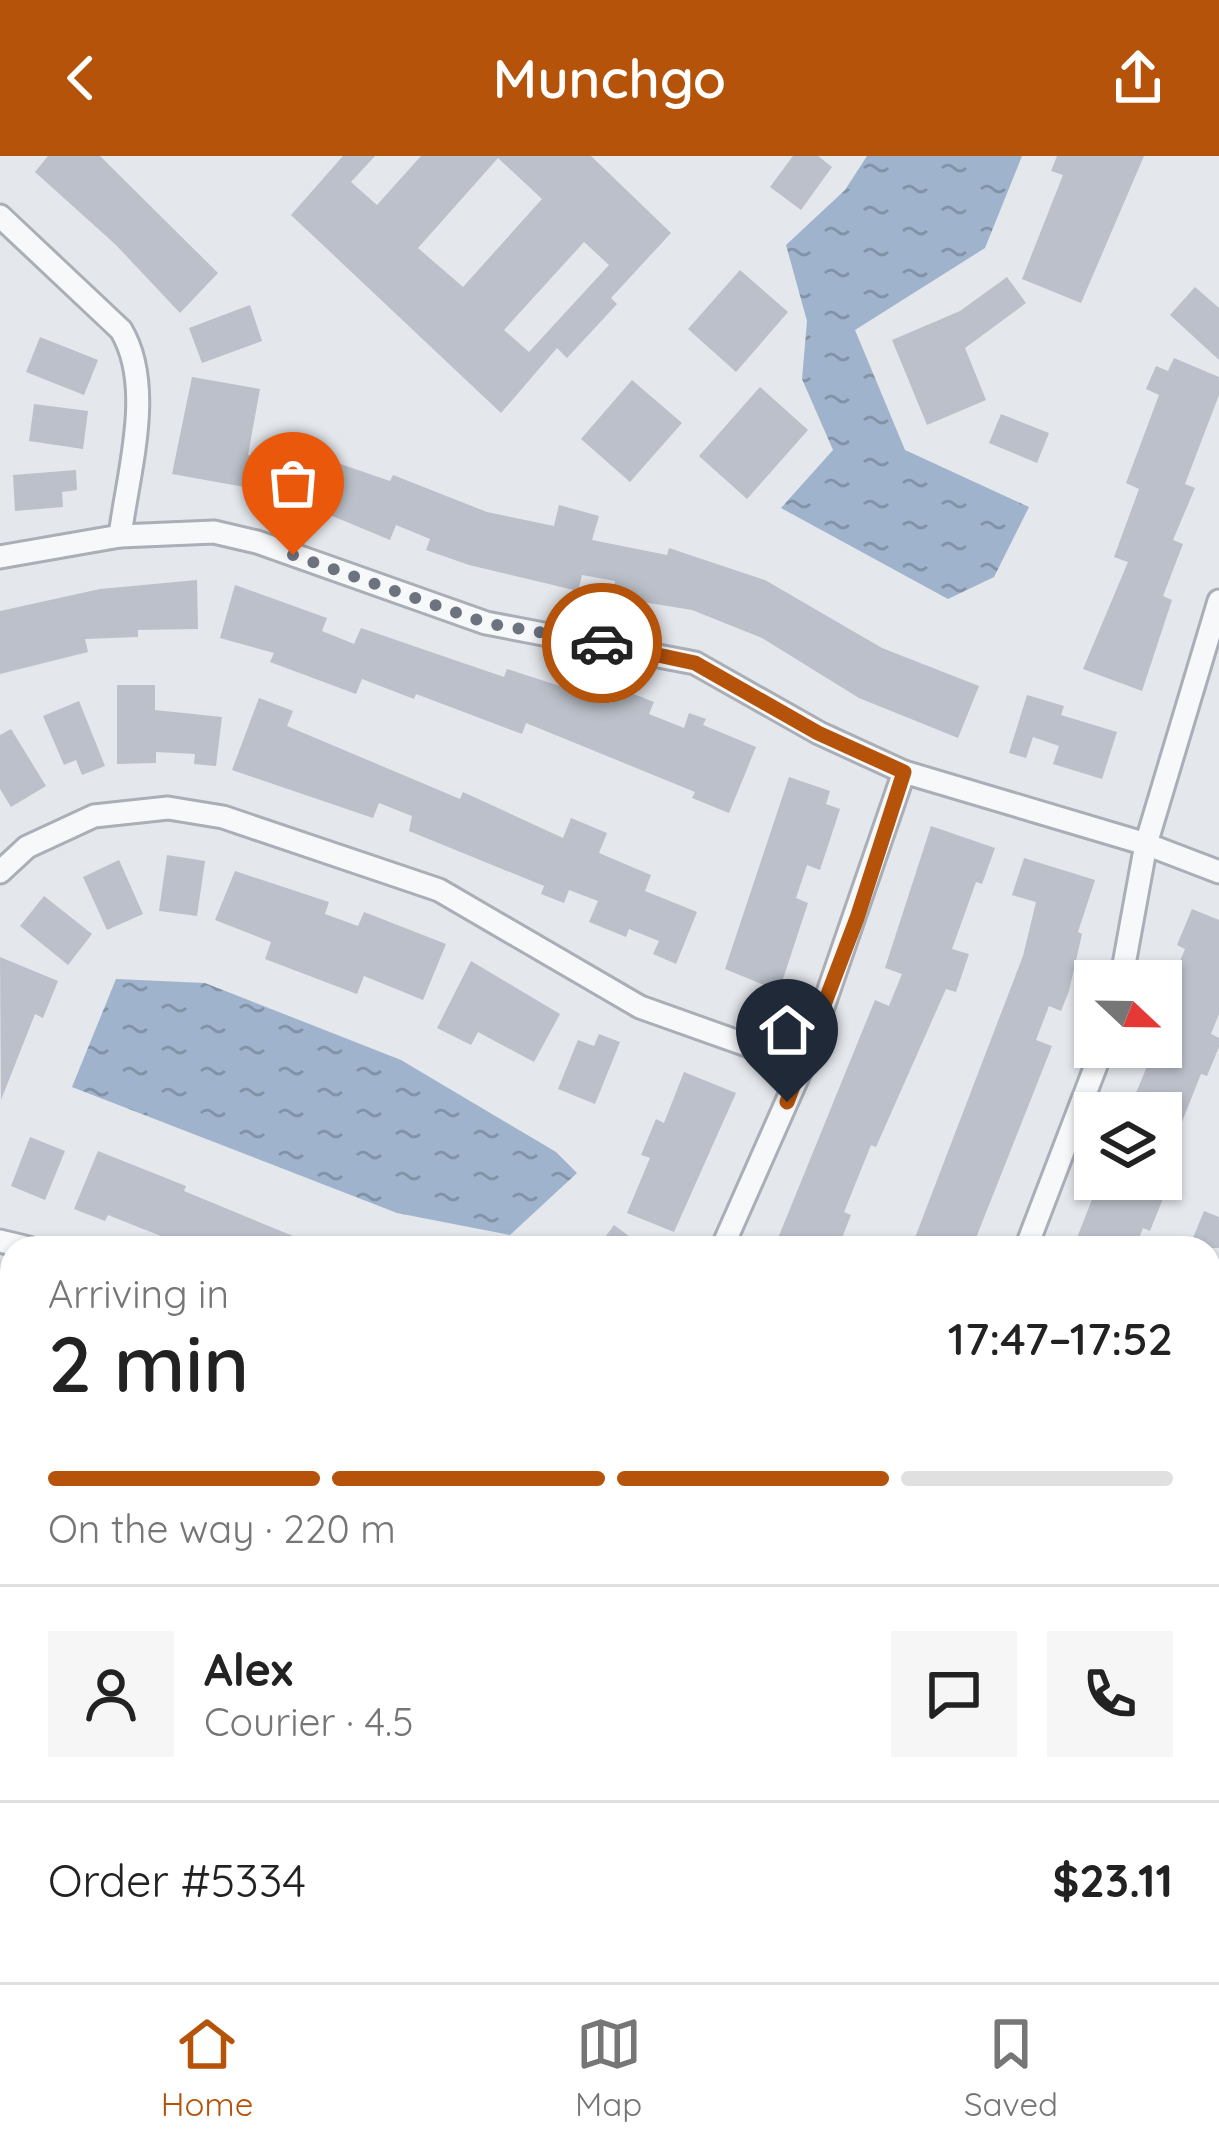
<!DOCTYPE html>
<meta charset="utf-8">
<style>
:root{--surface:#fff;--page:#f6f6f6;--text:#222;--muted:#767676;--line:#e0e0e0;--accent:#b45309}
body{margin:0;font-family:Quicksand,sans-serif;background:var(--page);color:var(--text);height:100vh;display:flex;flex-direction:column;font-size:45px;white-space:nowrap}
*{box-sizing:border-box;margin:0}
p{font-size:39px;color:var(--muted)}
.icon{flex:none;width:66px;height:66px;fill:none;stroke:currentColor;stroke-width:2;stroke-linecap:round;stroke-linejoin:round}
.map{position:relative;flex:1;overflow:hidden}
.side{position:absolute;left:0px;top:1080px;width:1221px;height:747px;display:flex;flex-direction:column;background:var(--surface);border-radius:36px 36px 0 0;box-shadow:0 3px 9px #0004}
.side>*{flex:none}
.needle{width:78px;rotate:112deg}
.fabs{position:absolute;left:1074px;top:804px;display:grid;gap:24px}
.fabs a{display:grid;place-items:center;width:108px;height:108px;border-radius:0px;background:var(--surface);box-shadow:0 3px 9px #0004;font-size:60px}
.pin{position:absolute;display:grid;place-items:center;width:102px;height:102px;color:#fff;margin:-123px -51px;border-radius:50% 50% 50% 0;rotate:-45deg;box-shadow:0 0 12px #0007}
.pin .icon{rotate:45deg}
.courier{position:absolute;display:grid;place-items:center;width:120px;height:120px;margin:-60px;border:9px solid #b45309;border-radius:50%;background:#fff;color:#222;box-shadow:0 3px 15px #0007}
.summary em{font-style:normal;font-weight:600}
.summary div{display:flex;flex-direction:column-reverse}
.summary{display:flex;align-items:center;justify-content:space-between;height:204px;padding:0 48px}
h1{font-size:78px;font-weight:600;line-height:90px}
.bar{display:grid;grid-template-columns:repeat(4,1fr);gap:18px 12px;align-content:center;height:144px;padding:0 48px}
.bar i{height:15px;border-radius:9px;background:var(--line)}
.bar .selected{background:var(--accent)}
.bar p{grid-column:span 4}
.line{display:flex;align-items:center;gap:30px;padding:0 48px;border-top:3px solid var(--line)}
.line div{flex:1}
.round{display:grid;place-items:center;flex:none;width:126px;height:126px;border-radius:0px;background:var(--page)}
header{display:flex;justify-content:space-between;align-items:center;height:156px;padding:0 48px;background:var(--accent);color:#fff;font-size:54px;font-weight:600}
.dock{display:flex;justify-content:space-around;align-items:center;height:168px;border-top:3px solid var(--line);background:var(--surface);font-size:33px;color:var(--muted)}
.dock a{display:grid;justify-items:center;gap:6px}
.dock .selected{color:var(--accent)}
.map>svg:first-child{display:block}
.water{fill:url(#water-ripples)}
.building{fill:#bbc0ca;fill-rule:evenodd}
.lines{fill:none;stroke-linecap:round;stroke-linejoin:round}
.minor-casing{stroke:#a9aeb7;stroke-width:27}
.minor{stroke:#f7f8fa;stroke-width:21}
.done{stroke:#6c737f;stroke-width:12;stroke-dasharray:0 21.6}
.route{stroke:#b45309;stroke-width:15}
</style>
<header><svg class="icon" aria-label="back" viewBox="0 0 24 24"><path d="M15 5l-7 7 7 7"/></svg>Munchgo<svg class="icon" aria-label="share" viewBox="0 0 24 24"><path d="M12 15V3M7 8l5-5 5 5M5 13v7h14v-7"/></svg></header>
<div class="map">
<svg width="1219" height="1826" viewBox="0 0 1219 1826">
<defs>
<pattern id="water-ripples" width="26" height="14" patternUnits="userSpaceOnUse" patternTransform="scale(3)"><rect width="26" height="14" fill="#9fb4cc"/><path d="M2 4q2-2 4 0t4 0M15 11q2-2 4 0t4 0" fill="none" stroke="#8293a7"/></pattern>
</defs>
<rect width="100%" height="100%" fill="#e4e7ec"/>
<g class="water">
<path d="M 867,0 L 1022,0 L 985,92 L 855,174 L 905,294 L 1029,351 L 994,421 L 948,443 L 781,352 L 833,294 L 802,223 L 807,165 L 786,89 L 845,34 Z"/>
<path d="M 116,823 L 205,827 L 401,904 L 556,996 L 577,1017 L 510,1079 L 397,1057 L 72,931 Z"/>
</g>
<g class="building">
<path d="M 48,0 L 100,0 L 218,117 L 180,157 L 116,89 L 35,16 Z"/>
<path d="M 343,0 L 375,0 L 351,26 L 377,49 L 421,0 L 591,0 L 671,77 L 611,142 L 617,148 L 567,202 L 557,192 L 501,257 L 291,59 ZM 498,2 L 542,43 L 463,131 L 418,92 ZM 584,86 L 609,109 L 529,196 L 504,174 Z"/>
<path d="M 793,0 L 818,0 L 832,11 L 801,54 L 770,31 Z"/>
<path d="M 1057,0 L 1144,0 L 1081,147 L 1022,123 L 1063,19 L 1051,15 Z"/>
<path d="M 740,114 L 788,156 L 736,216 L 688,173 Z"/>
<path d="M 1007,121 L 1026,147 L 965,192 L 986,244 L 927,269 L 892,184 L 960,155 Z"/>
<path d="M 1195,131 L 1219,152 L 1219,204 L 1170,159 Z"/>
<path d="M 250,149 L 262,185 L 202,207 L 189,172 Z"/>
<path d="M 40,181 L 98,204 L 84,239 L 26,216 Z"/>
<path d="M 1174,202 L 1219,221 L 1219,239 L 1185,328 L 1195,332 L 1173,384 L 1183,388 L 1163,440 L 1172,444 L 1142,535 L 1083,513 L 1128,406 L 1114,401 L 1139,333 L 1126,327 L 1159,239 L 1146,233 L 1156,210 L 1168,215 Z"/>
<path d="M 192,221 L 260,233 L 248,299 L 278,306 L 285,289 L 390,325 L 393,319 L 487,356 L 554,370 L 559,349 L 599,360 L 592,384 L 667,399 L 669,392 L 765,424 L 882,492 L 979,530 L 958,582 L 859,542 L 762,482 L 692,454 L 612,441 L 615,425 L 582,419 L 578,435 L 469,409 L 426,394 L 430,383 L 396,369 L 390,384 L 318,354 L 322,343 L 293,332 L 286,347 L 250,332 L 172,318 Z"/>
<path d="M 632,224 L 682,267 L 630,326 L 581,283 Z"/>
<path d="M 760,231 L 808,274 L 747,343 L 699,300 Z"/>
<path d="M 34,248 L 88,255 L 83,293 L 29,285 Z"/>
<path d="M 1001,258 L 1049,277 L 1037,307 L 989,287 Z"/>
<path d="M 76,314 L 77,334 L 62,336 L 63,351 L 15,355 L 13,319 Z"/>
<path d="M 197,424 L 198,473 L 138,474 L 138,481 L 85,483 L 88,496 L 0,518 L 0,455 L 100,433 Z"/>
<path d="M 235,429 L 327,462 L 322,475 L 354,488 L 361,472 L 504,521 L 507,513 L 612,547 L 618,532 L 654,546 L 649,558 L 684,572 L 689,557 L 706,563 L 703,569 L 756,591 L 729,657 L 692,642 L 695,636 L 526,567 L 522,578 L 416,538 L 414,543 L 362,523 L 356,538 L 270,506 L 274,497 L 220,482 Z"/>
<path d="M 117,529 L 155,529 L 155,554 L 222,561 L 216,610 L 194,608 L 195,598 L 156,596 L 156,607 L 117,608 Z"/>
<path d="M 1027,539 L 1064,550 L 1061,559 L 1117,576 L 1102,623 L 1053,608 L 1059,590 L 1033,581 L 1026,602 L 1009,597 Z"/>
<path d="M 259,542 L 293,555 L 287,570 L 460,643 L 463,636 L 563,682 L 571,662 L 607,677 L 599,697 L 651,719 L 645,735 L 697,756 L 676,808 L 653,798 L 659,785 L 629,773 L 626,781 L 589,766 L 598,745 L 569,734 L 564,747 L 541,738 L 544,730 L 409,675 L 412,660 L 379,647 L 373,662 L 232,614 Z"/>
<path d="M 79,545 L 105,610 L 82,619 L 76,604 L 64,609 L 43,560 Z"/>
<path d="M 11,573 L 46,630 L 11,651 L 0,633 L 0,579 Z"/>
<path d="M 789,621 L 830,635 L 826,648 L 840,653 L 820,714 L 807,709 L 796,742 L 808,747 L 779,835 L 725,813 Z"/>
<path d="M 931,670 L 995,692 L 982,728 L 976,726 L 952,793 L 969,798 L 956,836 L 946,833 L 876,991 L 871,989 L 844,1056 L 851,1059 L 838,1092 L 774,1092 L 875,844 L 889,850 L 902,818 L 885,812 Z"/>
<path d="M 167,699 L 205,705 L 197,760 L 159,755 Z"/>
<path d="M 1024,702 L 1095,724 L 1078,776 L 1082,778 L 1069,835 L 1061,855 L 1049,850 L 1036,884 L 1052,890 L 972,1092 L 911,1092 L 1023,800 L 1036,746 L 1012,739 Z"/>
<path d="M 119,704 L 143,758 L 107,774 L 83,721 Z"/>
<path d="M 235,715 L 329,746 L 325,758 L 358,770 L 364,756 L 446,788 L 423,844 L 364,820 L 357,838 L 265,803 L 271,786 L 215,764 Z"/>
<path d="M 44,740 L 92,778 L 68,809 L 20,770 Z"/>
<path d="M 1192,753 L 1219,764 L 1219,858 L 1211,878 L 1219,882 L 1219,891 L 1207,920 L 1201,918 L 1162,1016 L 1161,957 L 1131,949 L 1155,891 L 1161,891 L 1165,841 L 1185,793 L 1177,789 Z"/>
<path d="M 0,801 L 58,825 L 43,862 L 35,858 L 1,944 Z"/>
<path d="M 471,805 L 560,858 L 534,906 L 478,876 L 471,889 L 437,872 Z"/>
<path d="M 599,878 L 620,886 L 595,948 L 558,933 L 578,884 L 594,890 Z"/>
<path d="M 684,916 L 736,937 L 674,1076 L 627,1057 L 650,1002 L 641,999 L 656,963 L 664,967 Z"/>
<path d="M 30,981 L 65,995 L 45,1044 L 11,1030 Z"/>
<path d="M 98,995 L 186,1030 L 184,1035 L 322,1092 L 191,1092 L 108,1059 L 105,1065 L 74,1053 Z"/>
<path d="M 1100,1023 L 1122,1023 L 1164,1040 L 1150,1075 L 1143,1072 L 1135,1092 L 1073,1092 Z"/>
<path d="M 1204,1055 L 1219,1061 L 1219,1092 L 1189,1092 Z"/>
<path d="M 614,1069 L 645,1092 L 597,1092 Z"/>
</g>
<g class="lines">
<g class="minor-casing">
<g id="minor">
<path d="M 0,60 L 121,174 C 155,231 128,316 120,380"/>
<path d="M 0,401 L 120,380 L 214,376 L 257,386 L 486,467 L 695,507 L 819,577 L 904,616 L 1146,688 L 1219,716"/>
<path d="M 0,716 L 27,691 L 94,660 L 168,652 L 223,661 L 439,734 L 640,851 L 803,909"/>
<path d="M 1121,825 L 1146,688 L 1219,445"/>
<path d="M 0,1085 L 29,1092"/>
<path d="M 722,1092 L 803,909 L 904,616"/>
<path d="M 1026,1092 L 1103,891"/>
<path d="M 0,1242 L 12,1246"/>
<path d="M 1209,1331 L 1219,1305"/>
<path d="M 0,1430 L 12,1430"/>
</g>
</g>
<use href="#minor" class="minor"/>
</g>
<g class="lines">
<path class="done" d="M 293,399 L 486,467 L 602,487"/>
<path class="route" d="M 602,487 L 695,507 L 818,577 L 904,616 L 857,762 L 787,946"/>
</g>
</svg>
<div class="fabs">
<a><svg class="needle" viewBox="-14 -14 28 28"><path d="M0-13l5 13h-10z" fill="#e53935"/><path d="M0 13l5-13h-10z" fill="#767676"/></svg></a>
<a><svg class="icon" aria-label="layers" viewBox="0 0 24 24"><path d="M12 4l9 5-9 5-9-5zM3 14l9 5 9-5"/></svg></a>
</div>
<div class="pin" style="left:293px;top:399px;background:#ea580c"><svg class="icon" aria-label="bag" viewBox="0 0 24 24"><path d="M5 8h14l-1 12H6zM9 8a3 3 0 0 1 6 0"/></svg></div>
<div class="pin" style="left:787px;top:946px;background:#1f2937"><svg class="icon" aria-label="home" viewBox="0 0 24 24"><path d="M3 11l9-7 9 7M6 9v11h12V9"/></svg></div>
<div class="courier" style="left:602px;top:487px"><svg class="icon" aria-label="car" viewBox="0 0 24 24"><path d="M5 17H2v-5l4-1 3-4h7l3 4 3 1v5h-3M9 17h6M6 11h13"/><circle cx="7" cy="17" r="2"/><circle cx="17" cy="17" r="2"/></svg></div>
<section class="side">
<div class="summary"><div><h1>2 min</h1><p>Arriving in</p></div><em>17:47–17:52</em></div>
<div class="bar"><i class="selected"></i><i class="selected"></i><i class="selected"></i><i></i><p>On the way · 220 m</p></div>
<div class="line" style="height:216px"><a class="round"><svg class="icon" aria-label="person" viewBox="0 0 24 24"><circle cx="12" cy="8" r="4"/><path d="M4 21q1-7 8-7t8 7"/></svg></a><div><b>Alex</b><p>Courier · 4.5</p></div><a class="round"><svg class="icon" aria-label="chat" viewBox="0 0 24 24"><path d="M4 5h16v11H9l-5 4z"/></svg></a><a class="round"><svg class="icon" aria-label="phone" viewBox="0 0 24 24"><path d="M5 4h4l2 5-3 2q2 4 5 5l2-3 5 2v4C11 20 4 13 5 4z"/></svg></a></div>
<div class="line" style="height:156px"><div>Order #5334</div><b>$23.11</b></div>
</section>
</div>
<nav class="dock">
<a class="selected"><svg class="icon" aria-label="home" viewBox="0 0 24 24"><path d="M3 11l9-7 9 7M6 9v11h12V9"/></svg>Home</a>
<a><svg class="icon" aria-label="map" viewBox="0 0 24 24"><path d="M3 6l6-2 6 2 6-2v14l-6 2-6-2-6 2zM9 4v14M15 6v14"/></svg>Map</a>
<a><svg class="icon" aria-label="saved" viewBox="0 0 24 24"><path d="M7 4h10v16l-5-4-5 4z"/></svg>Saved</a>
</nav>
